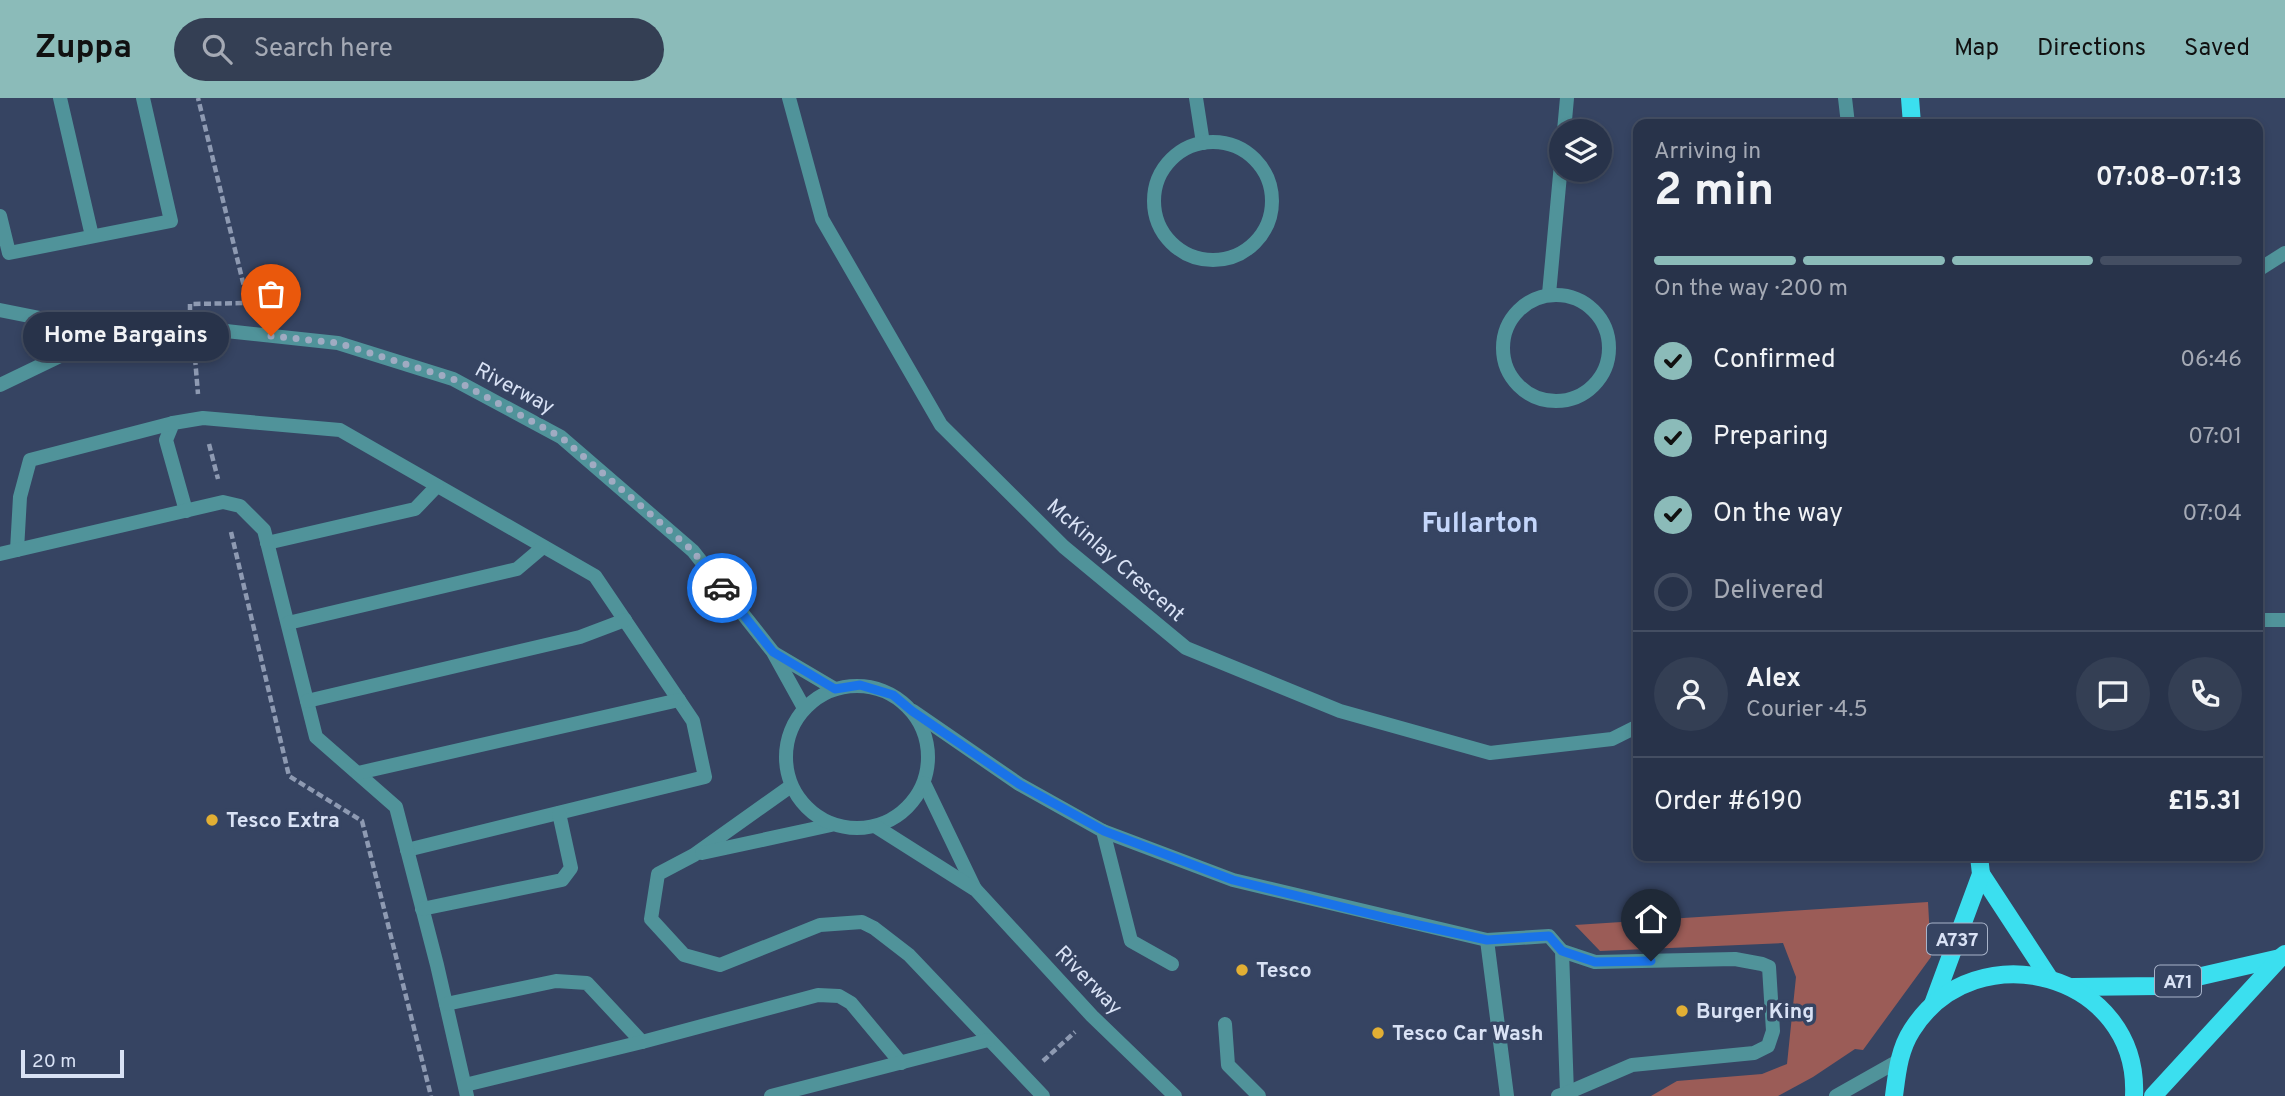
<!DOCTYPE html>
<meta charset="utf-8">
<style>
:root{--surface:#28334a;--page:#343f54;--text:#f1f3f6;--muted:#a5aab5;--line:#444e62;--accent:#8bbbb9}
body{margin:0;font-family:Overpass,sans-serif;background:var(--page);color:var(--text);height:100vh;display:flex;flex-direction:column;font-size:26px;white-space:nowrap}
*{box-sizing:border-box;margin:0}
p{font-size:23px;color:var(--muted)}
.icon{flex:none;width:38px;height:38px;fill:none;stroke:currentColor;stroke-width:2;stroke-linecap:round;stroke-linejoin:round}
.map{position:relative;flex:1;overflow:hidden}
.drawer{position:absolute;left:1633px;top:21px;width:630px;height:742px;display:flex;flex-direction:column;background:var(--surface);border-radius:14px;box-shadow:0 4px 10px #0003,0 0 0 2px var(--line)}
.drawer>*{flex:none}
.fabs{position:absolute;left:1549px;top:21px;display:grid;gap:14px}
.fabs a{display:grid;place-items:center;width:63px;height:63px;border-radius:50%;background:var(--surface);box-shadow:0 4px 10px #0003,0 0 0 2px var(--line);font-size:35px}
.scale{position:absolute;left:21px;bottom:18px;width:103px;box-sizing:border-box;padding-left:7px;border:4px solid #d9e2f5;border-top:0;font-size:19px;line-height:24px;white-space:nowrap;color:#d9e2f5;-webkit-text-stroke:5px #364462;paint-order:stroke}
.pin{position:absolute;display:grid;place-items:center;width:60px;height:60px;color:#fff;margin:-72px -30px;border-radius:50% 50% 50% 0;rotate:-45deg;box-shadow:0 0 7px #0007}
.pin .icon{rotate:45deg}
.courier{position:absolute;display:grid;place-items:center;width:70px;height:70px;margin:-35px;border:5px solid #1a73e8;border-radius:50%;background:#fff;color:#222;box-shadow:0 2px 9px #0007}
.bubble{position:absolute;height:49px;border-radius:24px;background:var(--surface);box-shadow:0 4px 10px #0003,0 0 0 2px var(--line);font-size:23px;font-weight:700;line-height:49px;text-align:center}
.head em{font-style:normal;font-weight:700}
.head div{display:flex;flex-direction:column-reverse}
.head{display:flex;align-items:center;justify-content:space-between;height:119px;padding:0 21px}
h1{font-size:46px;font-weight:700;line-height:52px}
.bar{display:grid;grid-template-columns:repeat(4,1fr);gap:10px 7px;align-content:center;height:84px;padding:0 21px}
.bar i{height:9px;border-radius:5px;background:var(--line)}
.bar .selected{background:var(--accent)}
.bar p{grid-column:span 4}
.line{display:flex;align-items:center;gap:18px;padding:0 21px;border-top:2px solid var(--line)}
.line div{flex:1}
.round{display:grid;place-items:center;flex:none;width:74px;height:74px;border-radius:37px;background:var(--page)}
ol{padding:0 21px;list-style:none}
li{display:flex;align-items:center;gap:21px;height:77px}
li p{margin-inline-start:auto}
li .icon{padding:7px;border-radius:50%;background:var(--accent);color:#111;stroke-width:4}
li:last-child{color:var(--muted)}
li i{width:38px;height:38px;border:4px solid var(--line);border-radius:50%}
header{display:flex;align-items:center;gap:42px;box-sizing:border-box;height:98px;padding:0 35px;background:var(--accent);color:#111}
header strong{font-size:33px}
nav{display:flex;gap:38px;margin-inline-start:auto;font-size:24px}
.search{width:490px;height:63px;background:var(--page);display:flex;align-items:center;gap:18px;box-sizing:border-box;padding:0 24px;border-radius:38px;color:var(--muted);font-size:26px}
.map>svg:first-child{display:block}
.green{fill:#9b5c57}
.lines{fill:none;stroke-linecap:round;stroke-linejoin:round}
.path{stroke:#8e9ab2;stroke-width:4.5;stroke-dasharray:7 3.5;stroke-linecap:butt}
.service{stroke:#50939a;stroke-width:14}
.minor{stroke:#50939a;stroke-width:14}
.tertiary{stroke:#50939a;stroke-width:14}
.primary{stroke:#3bdfef;stroke-width:18}
.done{stroke:#a0abc2;stroke-width:7;stroke-dasharray:0 12.6}
.route{stroke:#1a73e8;stroke-width:9}
.poi-dot{fill:#e2af34;stroke:#364462;stroke-width:2.5}
.labels{text-anchor:middle;stroke-width:7;stroke-linejoin:round;paint-order:stroke}
.shield{fill:#364462;stroke:#a8b3c9;stroke-width:2}
.shield-label{font-size:19px;font-weight:bold;fill:#d9e2f5}
.street-label{font-size:21px;fill:#d9e2f5;stroke:#364462}
.poi-label{font-size:21px;font-weight:bold;fill:#d9e2f5;stroke:#364462;text-anchor:start}
.district-label{font-size:28px;font-weight:bold;fill:#c4d6fb;stroke:#364462}
</style>
<header>
<strong>Zuppa</strong>
<div class="search"><svg class="icon" aria-label="search" viewBox="0 0 24 24"><circle cx="10" cy="10" r="6"/><path d="M15 15l6 6"/></svg>Search here</div>
<nav><a>Map</a><a>Directions</a><a>Saved</a></nav>
</header>
<div class="map">
<svg width="2285" height="998" viewBox="0 0 2285 998">
<rect width="100%" height="100%" fill="#364462"/>
<path class="green" d="M 1928,804 L 1931,859 L 1863,952 L 1855,951 L 1813,979 L 1778,998 L 1651,998 L 1677,983 L 1762,976 L 1787,966 L 1796,879 L 1783,845 L 1600,853 L 1575,827 Z"/>
<g class="lines">
<g class="path">
<path d="M 190,213 L 190,206 L 248,205 L 198,0"/>
<path d="M 195,260 L 198,296"/>
<path d="M 209,346 L 218,381"/>
<path d="M 231,434 L 289,678 L 362,723 L 431,998"/>
<path d="M 1043,963 L 1075,934"/>
</g>
<g class="service">
<path d="M 60,0 L 92,138"/>
<path d="M 0,118 L 9,155 L 171,123 L 143,0"/>
<path d="M 186,413 L 166,342 L 173,325 L 203,320 L 340,332 L 595,478 L 693,623 L 705,679 L 407,752"/>
<path d="M 267,445 L 415,411 L 437,388"/>
<path d="M 17,452 L 20,399 L 30,362 L 173,325"/>
<path d="M 0,456 L 223,404 L 240,408 L 264,432 L 316,639 L 396,709 L 437,867 L 467,998"/>
<path d="M 288,525 L 517,471 L 543,449"/>
<path d="M 307,603 L 580,539 L 625,522"/>
<path d="M 913,613 L 1019,686 L 1103,733 L 1233,782 L 1487,842 L 1549,838 L 1562,853 L 1567,995 L 1558,998"/>
<path d="M 358,675 L 679,602"/>
<path d="M 791,688 L 694,757 L 658,776 L 651,821 L 684,857 L 720,867 L 820,827 L 862,824 L 874,830 L 909,857 L 1043,998"/>
<path d="M 1103,733 L 1131,843 L 1172,866"/>
<path d="M 702,755 L 831,727"/>
<path d="M 422,811 L 562,782 L 571,770 L 559,715"/>
<path d="M 1487,842 L 1507,998"/>
<path d="M 1562,853 L 1595,864 L 1735,861 L 1762,866 L 1769,869 L 1773,933 L 1768,948 L 1754,955 L 1632,967 L 1567,995"/>
<path d="M 446,906 L 556,883 L 587,885 L 642,944"/>
<path d="M 1225,926 L 1228,967 L 1259,998"/>
<path d="M 465,987 L 642,944 L 818,897 L 839,898 L 851,905 L 901,965"/>
<path d="M 771,998 L 988,942"/>
</g>
<g class="minor">
<path d="M 789,0 L 822,121 L 941,327 L 1064,449 L 1186,550 L 1340,613 L 1490,655 L 1612,641 L 1638,628"/>
<path d="M 1196,0 L 1203,45"/>
<path d="M 1845,0 L 1848,26"/>
<path d="M 1564,33 L 1567,0"/>
<circle cx="1213" cy="103" r="59"/>
<path d="M 2258,172 L 2285,155"/>
<path d="M 1549,196 L 1561,66"/>
<circle cx="1556" cy="250" r="53"/>
<path d="M 2258,522 L 2285,522"/>
</g>
<g class="tertiary">
<path d="M 0,212 L 110,234 L 192,236 L 226,233 L 338,245 L 453,281 L 561,339 L 693,453 L 773,554 L 804,610"/>
<path d="M 0,287 L 110,234"/>
<path d="M 774,555 L 835,591"/>
<circle cx="857" cy="659" r="71"/>
<path d="M 924,685 L 975,791"/>
<path d="M 875,728 L 976,792 L 1092,918 L 1175,998"/>
<path d="M 1836,998 L 1898,963"/>
</g>
<g class="primary">
<path d="M 1910,0 L 1912,26"/>
<path d="M 1981,776 L 2049,880"/>
<path d="M 2073,889 L 2158,888 L 2280,860 L 2285,856"/>
<path d="M 1933,906 L 1981,776 L 1979,758"/>
<path d="M 1894,998 C 1897,975 1899,952 1912,932 C 1976,831 2140,876 2134,998"/>
<path d="M 2153,998 L 2280,860"/>
</g>
</g>
<g class="lines">
<path class="done" d="M 271,238 L 338,245 L 453,281 L 561,339 L 693,453 L 722,490"/>
<path class="route" d="M 722,490 L 773,554 L 835,591 L 860,587 L 893,597 L 912,613 L 1019,686 L 1104,733 L 1233,782 L 1391,821 L 1487,842 L 1549,838 L 1562,853 L 1595,864 L 1651,863"/>
</g>
<g class="poi-dot">
<circle cx="212" cy="722" r="7"/>
<circle cx="1242" cy="872" r="7"/>
<circle cx="1682" cy="913" r="7"/>
<circle cx="1378" cy="935" r="7"/>
</g>
<g class="labels">
<g class="shield">
<rect x="1927" y="825.5" width="60" height="31" rx="5"/>
<rect x="2155" y="867.5" width="46" height="31" rx="5"/>
</g>
<g class="shield-label">
<text x="1957" y="848">A737</text>
<text x="2178" y="890">A71</text>
</g>
<g class="street-label">
<text transform="translate(515 290) rotate(28)" y="7">Riverway</text>
<text transform="translate(1116 462) rotate(41)" y="7">McKinlay Crescent</text>
<text transform="translate(1089 882) rotate(46)" y="7">Riverway</text>
</g>
<g class="poi-label">
<text x="226" y="729">Tesco Extra</text>
<text x="1256" y="879">Tesco</text>
<text x="1696" y="920">Burger King</text>
<text x="1392" y="942">Tesco Car Wash</text>
</g>
<g class="district-label">
<text x="1480" y="434">Fullarton</text>
</g>
</g>
</svg>
<div class="fabs">
<a><svg class="icon" aria-label="layers" viewBox="0 0 24 24"><path d="M12 4l9 5-9 5-9-5zM3 14l9 5 9-5"/></svg></a>
</div>
<div class="scale">20 m</div>
<div class="pin" style="left:271px;top:238px;background:#ea580c"><svg class="icon" aria-label="bag" viewBox="0 0 24 24"><path d="M5 8h14l-1 12H6zM9 8a3 3 0 0 1 6 0"/></svg></div>
<div class="pin" style="left:1651px;top:863px;background:#1f2937"><svg class="icon" aria-label="home" viewBox="0 0 24 24"><path d="M3 11l9-7 9 7M6 9v11h12V9"/></svg></div>
<div class="courier" style="left:722px;top:490px"><svg class="icon" aria-label="car" viewBox="0 0 24 24"><path d="M5 17H2v-5l4-1 3-4h7l3 4 3 1v5h-3M9 17h6M6 11h13"/><circle cx="7" cy="17" r="2"/><circle cx="17" cy="17" r="2"/></svg></div>
<div class="bubble" style="left:23px;top:214px;width:206px">Home Bargains</div>
<section class="drawer">
<div class="head"><div><h1>2 min</h1><p>Arriving in</p></div><em>07:08–07:13</em></div>
<div class="bar"><i class="selected"></i><i class="selected"></i><i class="selected"></i><i></i><p>On the way · 200 m</p></div>
<ol>
<li><svg class="icon" aria-label="check" viewBox="0 0 24 24"><path d="M5 12l5 5 9-10"/></svg>Confirmed<p>06:46</p></li>
<li><svg class="icon" aria-label="check" viewBox="0 0 24 24"><path d="M5 12l5 5 9-10"/></svg>Preparing<p>07:01</p></li>
<li><svg class="icon" aria-label="check" viewBox="0 0 24 24"><path d="M5 12l5 5 9-10"/></svg>On the way<p>07:04</p></li>
<li><i></i>Delivered</li>
</ol>
<div class="line" style="height:126px"><a class="round"><svg class="icon" aria-label="person" viewBox="0 0 24 24"><circle cx="12" cy="8" r="4"/><path d="M4 21q1-7 8-7t8 7"/></svg></a><div><b>Alex</b><p>Courier · 4.5</p></div><a class="round"><svg class="icon" aria-label="chat" viewBox="0 0 24 24"><path d="M4 5h16v11H9l-5 4z"/></svg></a><a class="round"><svg class="icon" aria-label="phone" viewBox="0 0 24 24"><path d="M5 4h4l2 5-3 2q2 4 5 5l2-3 5 2v4C11 20 4 13 5 4z"/></svg></a></div>
<div class="line" style="height:91px"><div>Order #6190</div><b>£15.31</b></div>
</section>
</div>
